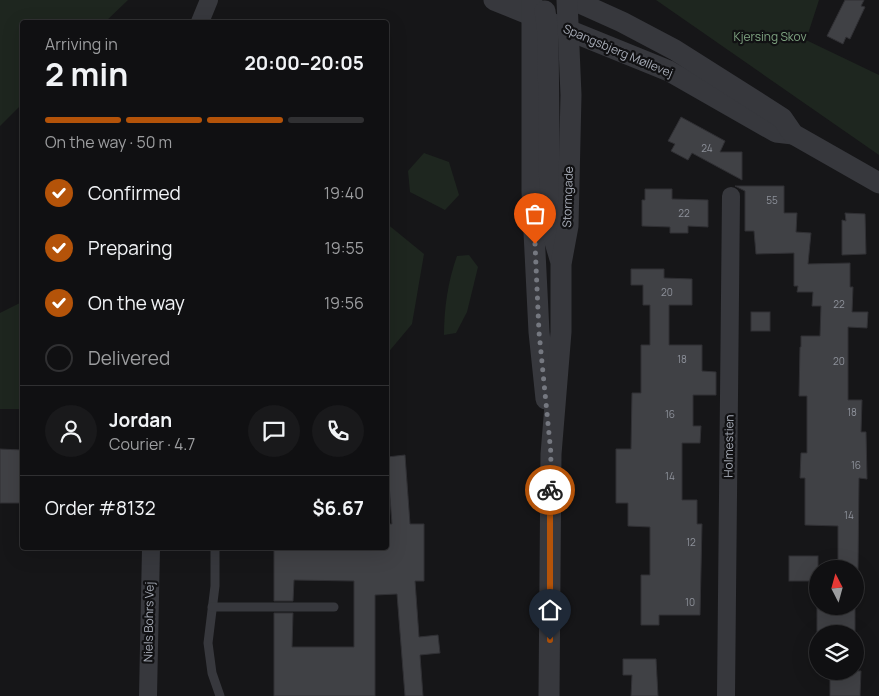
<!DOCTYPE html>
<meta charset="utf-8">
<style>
:root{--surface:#101012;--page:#19191b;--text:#f1f3f6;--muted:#9c9d9f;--line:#303032;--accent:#b45309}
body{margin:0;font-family:Manrope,sans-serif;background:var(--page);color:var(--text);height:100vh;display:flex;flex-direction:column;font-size:19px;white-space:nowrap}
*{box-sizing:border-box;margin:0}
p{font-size:16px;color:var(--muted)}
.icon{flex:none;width:28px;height:28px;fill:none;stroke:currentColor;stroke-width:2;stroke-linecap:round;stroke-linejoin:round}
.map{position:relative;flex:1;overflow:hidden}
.panel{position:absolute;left:20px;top:20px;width:369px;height:530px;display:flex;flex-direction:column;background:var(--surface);border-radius:5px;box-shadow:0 5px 20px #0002,0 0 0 1px var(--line)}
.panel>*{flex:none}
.needle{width:32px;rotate:354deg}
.tools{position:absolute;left:809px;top:560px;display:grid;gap:10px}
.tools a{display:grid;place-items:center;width:55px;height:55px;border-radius:50%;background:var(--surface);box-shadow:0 5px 20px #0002,0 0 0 1px var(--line);font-size:25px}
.pin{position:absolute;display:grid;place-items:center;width:42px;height:42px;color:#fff;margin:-51px -21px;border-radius:50% 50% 50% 0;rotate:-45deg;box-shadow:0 0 5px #0007}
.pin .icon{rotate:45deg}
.courier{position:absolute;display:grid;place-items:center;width:50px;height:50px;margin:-25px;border:4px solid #b45309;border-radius:50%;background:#fff;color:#222;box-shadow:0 1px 6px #0007}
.headline em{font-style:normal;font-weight:700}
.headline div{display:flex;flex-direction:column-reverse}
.headline{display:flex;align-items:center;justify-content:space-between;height:85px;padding:0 25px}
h1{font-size:32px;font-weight:700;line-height:38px}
.bar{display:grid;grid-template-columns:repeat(4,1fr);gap:8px 5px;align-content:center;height:60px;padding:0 25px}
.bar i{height:6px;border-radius:4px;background:var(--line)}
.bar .on{background:var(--accent)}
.bar p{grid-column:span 4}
.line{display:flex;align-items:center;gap:12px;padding:0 25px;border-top:1px solid var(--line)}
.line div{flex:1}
.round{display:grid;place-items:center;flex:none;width:52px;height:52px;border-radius:26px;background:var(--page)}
ol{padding:0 25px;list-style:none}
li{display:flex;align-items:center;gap:15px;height:55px}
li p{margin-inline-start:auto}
li .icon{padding:5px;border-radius:50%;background:var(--accent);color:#fff;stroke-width:4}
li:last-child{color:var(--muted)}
li i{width:28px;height:28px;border:2px solid var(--line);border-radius:50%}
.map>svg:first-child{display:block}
.green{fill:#1e261f}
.building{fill:#404145;stroke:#303034}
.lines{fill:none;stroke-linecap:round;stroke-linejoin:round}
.service{stroke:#37383d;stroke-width:9}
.minor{stroke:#37383d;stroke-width:18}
.tertiary{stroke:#37383d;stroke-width:21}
.done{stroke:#757880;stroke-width:5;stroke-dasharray:0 9}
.route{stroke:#b45309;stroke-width:6}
.labels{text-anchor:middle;stroke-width:4.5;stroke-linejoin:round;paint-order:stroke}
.number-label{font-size:10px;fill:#8e929b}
.park-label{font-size:12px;fill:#7fa381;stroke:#111113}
.street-label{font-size:12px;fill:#a8adb8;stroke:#111113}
</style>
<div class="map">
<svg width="879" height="696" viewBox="0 0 879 696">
<rect width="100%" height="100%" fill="#161618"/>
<g class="green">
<path d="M 0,0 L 128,0 L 105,22 L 22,22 L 22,104 L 0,126 Z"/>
<path d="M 656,0 L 819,0 L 806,40 L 879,75 L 879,155 Z"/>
<path d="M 424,153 L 449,162 L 459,195 L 445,210 L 410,192 L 408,171 Z"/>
<path d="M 386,223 L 424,254 L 412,324 L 386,355 Z"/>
<path d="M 469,255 L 478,267 L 467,312 L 456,333 L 444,335 C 444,308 448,281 457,256 Z"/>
<path d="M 22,302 L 22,409 L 0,409 L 0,313 Z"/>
</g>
<g class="building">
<path d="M 845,0 L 864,0 L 861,6 L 865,7 L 850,39 L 846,37 L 843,44 L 827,36 Z"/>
<path d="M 681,117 L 725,141 L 720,152 L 742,152 L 742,180 L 692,153 L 688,160 L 671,151 L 675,144 L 668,141 Z"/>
<path d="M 735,186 L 784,186 L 784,213 L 797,213 L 796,232 L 811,233 L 808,264 L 850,263 L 850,287 L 853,287 L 852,312 L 868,312 L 867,328 L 848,327 L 848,400 L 862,400 L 861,432 L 866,432 L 867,479 L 859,478 L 858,569 L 838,569 L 838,526 L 805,525 L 805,478 L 800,478 L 801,453 L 807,453 L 807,396 L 799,396 L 800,347 L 801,347 L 801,336 L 820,336 L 821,306 L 812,306 L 813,292 L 797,292 L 798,286 L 794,286 L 794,253 L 756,254 L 754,231 L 745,231 L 745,191 Z"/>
<path d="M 645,189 L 672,189 L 672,199 L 708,200 L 708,227 L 688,226 L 688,233 L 670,233 L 670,227 L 642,226 L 642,200 L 645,200 Z"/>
<path d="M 845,213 L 865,214 L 866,254 L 842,255 L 842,220 L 846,221 Z"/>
<path d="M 631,269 L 664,269 L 664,278 L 692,279 L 692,305 L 669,305 L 669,345 L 702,345 L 702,371 L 716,372 L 716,395 L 693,395 L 693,426 L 701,426 L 700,443 L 682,443 L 682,500 L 697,500 L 697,524 L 702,524 L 700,615 L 659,615 L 659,625 L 641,625 L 641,575 L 650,575 L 650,527 L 628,526 L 628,503 L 616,503 L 616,449 L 631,449 L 632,393 L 641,393 L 641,345 L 650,345 L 650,305 L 643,305 L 643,285 L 631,285 Z"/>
<rect x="751" y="312" width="19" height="19"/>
<path d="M 0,449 L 22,450 L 22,503 L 0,503 Z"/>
<path d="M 405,455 L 410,524 L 424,524 L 424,581 L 415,581 L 419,637 L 438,635 L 440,653 L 420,655 L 423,696 L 405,696 L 397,594 L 375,595 L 375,696 L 274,696 L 274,613 L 293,613 L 292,647 L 354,647 L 354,581 L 294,580 L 293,601 L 274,601 L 274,548 L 386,548 L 386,524 L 392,524 L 387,457 Z"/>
<rect x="789" y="556" width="29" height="25"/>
<rect x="817" y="606" width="38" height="28"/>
<path d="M 623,659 L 656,659 L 658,696 L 631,696 L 632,675 L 623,675 Z"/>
<path d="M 830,671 L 861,671 L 860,696 L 830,696 Z"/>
</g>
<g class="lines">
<g class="service">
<path d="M 215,548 L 215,586 L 208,643 L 212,673 L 220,696"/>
<path d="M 212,607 L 334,607"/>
</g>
<g class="minor">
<path d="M 200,22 L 209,0"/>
<path d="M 148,696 L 151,548"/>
<path d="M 726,696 L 731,196"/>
</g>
<g class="tertiary">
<path d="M 494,0 L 669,71 L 776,132 L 793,134"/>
<path d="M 532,0 L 532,192 L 539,332 L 546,399"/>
<path d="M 573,0 L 622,22 L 675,50 L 782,118 L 793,134 L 879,183"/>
<path d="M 545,11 L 548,33 L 550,225 L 560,259"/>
<path d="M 549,696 L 551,454 L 561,332 L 561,264 L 568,226 L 571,95 L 567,0"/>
</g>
</g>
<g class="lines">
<path class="done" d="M 535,244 L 539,332 L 551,454 L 550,490"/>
<path class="route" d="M 550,640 L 550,490"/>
</g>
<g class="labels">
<g class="number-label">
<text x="707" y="152">24</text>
<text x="772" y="204">55</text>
<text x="684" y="217">22</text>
<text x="667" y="296">20</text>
<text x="839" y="308">22</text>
<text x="682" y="363">18</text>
<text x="839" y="365">20</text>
<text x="852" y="416">18</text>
<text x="670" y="418">16</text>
<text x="856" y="469">16</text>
<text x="670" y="480">14</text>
<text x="849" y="519">14</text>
<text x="691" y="546">12</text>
<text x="690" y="606">10</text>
</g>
<g class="park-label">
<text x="770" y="41">Kjersing Skov</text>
</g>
<g class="street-label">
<text transform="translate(618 51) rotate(23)" y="4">Spangsbjerg Møllevej</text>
<text transform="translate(568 197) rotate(-88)" y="4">Stormgade</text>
<text transform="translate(729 446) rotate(-89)" y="4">Holmestien</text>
<text transform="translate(149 622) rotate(-89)" y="4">Niels Bohrs Vej</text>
</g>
</g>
</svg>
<div class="tools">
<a><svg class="needle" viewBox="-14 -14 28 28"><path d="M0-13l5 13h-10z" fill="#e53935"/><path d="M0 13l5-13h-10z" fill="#9c9d9f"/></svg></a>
<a><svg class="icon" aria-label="layers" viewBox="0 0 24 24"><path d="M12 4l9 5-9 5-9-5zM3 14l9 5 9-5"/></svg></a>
</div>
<div class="pin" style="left:535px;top:244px;background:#ea580c"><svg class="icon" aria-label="bag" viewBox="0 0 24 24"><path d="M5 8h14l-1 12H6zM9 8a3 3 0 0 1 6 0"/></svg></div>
<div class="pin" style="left:550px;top:640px;background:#1f2937"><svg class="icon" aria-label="home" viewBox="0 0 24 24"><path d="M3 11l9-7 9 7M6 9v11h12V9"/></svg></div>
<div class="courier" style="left:550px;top:490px"><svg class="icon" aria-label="bike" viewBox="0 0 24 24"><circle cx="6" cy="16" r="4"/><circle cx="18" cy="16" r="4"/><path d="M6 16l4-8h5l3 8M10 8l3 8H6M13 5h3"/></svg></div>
<section class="panel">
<div class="headline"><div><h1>2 min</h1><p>Arriving in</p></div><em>20:00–20:05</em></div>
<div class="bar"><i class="on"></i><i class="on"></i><i class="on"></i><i></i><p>On the way · 50 m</p></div>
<ol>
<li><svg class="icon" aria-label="check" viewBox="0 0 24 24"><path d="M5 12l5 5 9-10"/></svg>Confirmed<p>19:40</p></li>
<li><svg class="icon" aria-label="check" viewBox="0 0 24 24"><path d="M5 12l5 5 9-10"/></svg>Preparing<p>19:55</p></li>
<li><svg class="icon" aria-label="check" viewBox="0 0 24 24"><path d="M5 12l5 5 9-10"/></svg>On the way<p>19:56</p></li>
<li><i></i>Delivered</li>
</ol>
<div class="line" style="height:90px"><a class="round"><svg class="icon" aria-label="person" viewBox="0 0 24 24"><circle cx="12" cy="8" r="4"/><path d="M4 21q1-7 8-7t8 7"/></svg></a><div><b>Jordan</b><p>Courier · 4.7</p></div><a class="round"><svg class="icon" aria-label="chat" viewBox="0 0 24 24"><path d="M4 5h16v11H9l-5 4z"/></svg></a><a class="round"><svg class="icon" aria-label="phone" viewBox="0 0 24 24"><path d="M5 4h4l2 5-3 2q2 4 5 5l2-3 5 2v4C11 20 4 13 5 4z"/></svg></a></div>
<div class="line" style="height:65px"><div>Order #8132</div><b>$6.67</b></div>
</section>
</div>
